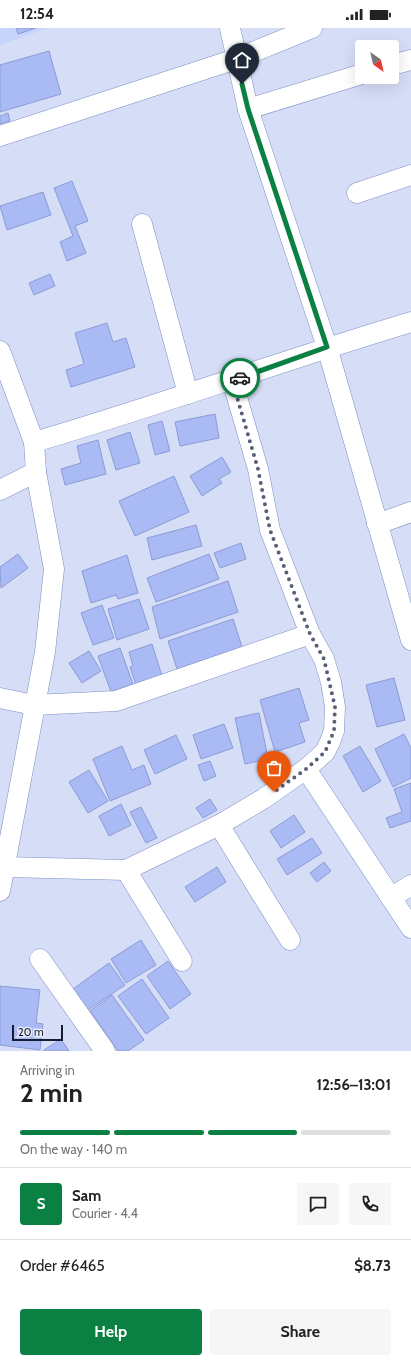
<!DOCTYPE html>
<meta charset="utf-8">
<style>
:root{--surface:#fff;--page:#f6f6f6;--text:#222;--muted:#767676;--line:#e0e0e0;--accent:#0b8043}
body{margin:0;font-family:Cabin,sans-serif;background:var(--page);color:var(--text);height:100vh;display:flex;flex-direction:column;font-size:15px;white-space:nowrap}
*{box-sizing:border-box;margin:0}
p{font-size:13px;color:var(--muted)}
.icon{flex:none;width:22px;height:22px;fill:none;stroke:currentColor;stroke-width:2;stroke-linecap:round;stroke-linejoin:round}
.map{position:relative;height:1023px;overflow:hidden}
.drawer{display:flex;flex-direction:column;background:var(--surface);flex:1}
.drawer>*{flex:none}
.needle{width:26px;rotate:146deg}
.buttons{position:absolute;left:355px;top:12px;display:grid;gap:8px}
.buttons a{display:grid;place-items:center;width:44px;height:44px;border-radius:4px;background:var(--surface);box-shadow:0 4px 16px #0002;font-size:20px}
.scale{position:absolute;left:12px;bottom:10px;width:51px;box-sizing:border-box;padding-left:4px;border:2px solid #151b31;border-top:0;font-size:11px;line-height:14px;white-space:nowrap;color:#151b31;-webkit-text-stroke:3px #e7ebf8;paint-order:stroke}
.pin{position:absolute;display:grid;place-items:center;width:34px;height:34px;color:#fff;margin:-41px -17px;border-radius:50% 50% 50% 0;rotate:-45deg;box-shadow:0 0 4px #0007}
.pin .icon{rotate:45deg}
.courier{position:absolute;display:grid;place-items:center;width:40px;height:40px;margin:-20px;border:3px solid #0b8043;border-radius:50%;background:#fff;color:#222;box-shadow:0 1px 5px #0007}
.headline em{font-style:normal;font-weight:700}
.headline div{display:flex;flex-direction:column-reverse}
.headline{display:flex;align-items:center;justify-content:space-between;height:68px;padding:0 20px}
h1{font-size:26px;font-weight:700;line-height:30px}
.bar{display:grid;grid-template-columns:repeat(4,1fr);gap:6px 4px;align-content:center;height:48px;padding:0 20px}
.bar i{height:5px;border-radius:3px;background:var(--line)}
.bar .selected{background:var(--accent)}
.bar p{grid-column:span 4}
.line{display:flex;align-items:center;gap:10px;padding:0 20px;border-top:1px solid var(--line)}
.line div{flex:1}
.round{display:grid;place-items:center;flex:none;width:42px;height:42px;border-radius:4px;background:var(--page)}
.primary-button{display:flex;gap:8px;margin-top:auto;padding:8px 20px}
.primary-button a{flex:1;height:46px;border-radius:4px;background:var(--accent);color:#fff;font-size:16px;font-weight:700;line-height:46px;text-align:center}
.primary-button a+a{background:var(--page);color:var(--text)}
.status{display:flex;justify-content:space-between;align-items:center;height:28px;padding:0 20px;background:var(--surface);direction:ltr}
.status svg{height:11px;fill:currentColor}
.map>svg:first-child{display:block}
.built{fill:#c7d4fd}
.building{fill:#a9baf5;stroke:#8b9bd5}
.lines{fill:none;stroke-linecap:round;stroke-linejoin:round}
.minor-casing{stroke:#7d8dc6;stroke-width:21}
.minor{stroke:#fff;stroke-width:20}
.done{stroke:#595f76;stroke-width:4;stroke-dasharray:0 7.2}
.route{stroke:#0b8043;stroke-width:5}
</style>
<div class="status"><b>12:54</b><svg viewBox="0 0 49 12"><path d="M0 12V9h3v3zM5 12V6h3v6zM10 12V3h3v9zM15 12V0h3v12zM26 1h20v11H26zM47 4h2v5h-2z"/></svg></div>
<div class="map">
<svg width="411" height="1023" viewBox="0 0 411 1023">
<rect width="100%" height="100%" fill="#d6def7"/>
<path class="built" d="M 0,0 L 48,0 L 0,17 Z"/>
<g class="building">
<path d="M 16,0 L 36,0 L 18,6 Z"/>
<path d="M 49,23 L 61,66 L 0,84 L 0,37 Z"/>
<path d="M 8,85 L 10,93 L 0,96 L 0,88 Z"/>
<path d="M 72,153 L 88,193 L 75,198 L 86,225 L 67,233 L 60,214 L 73,208 L 54,160 Z"/>
<path d="M 43,164 L 51,187 L 7,202 L 0,178 Z"/>
<path d="M 50,246 L 55,258 L 34,267 L 29,255 Z"/>
<path d="M 107,295 L 113,314 L 126,310 L 135,339 L 71,359 L 66,342 L 84,336 L 75,305 Z"/>
<path d="M 215,386 L 219,410 L 180,418 L 175,394 Z"/>
<path d="M 162,393 L 170,423 L 155,427 L 148,397 Z"/>
<path d="M 130,404 L 140,435 L 116,442 L 107,412 Z"/>
<path d="M 98,412 L 106,446 L 65,457 L 61,441 L 81,435 L 77,418 Z"/>
<path d="M 222,429 L 231,444 L 219,451 L 222,455 L 202,468 L 190,448 Z"/>
<path d="M 174,448 L 189,484 L 135,508 L 119,473 Z"/>
<path d="M 196,497 L 202,518 L 152,532 L 147,510 Z"/>
<path d="M 241,515 L 246,531 L 220,540 L 214,525 Z"/>
<path d="M 18,526 L 28,540 L 1,560 L 0,539 Z"/>
<path d="M 209,526 L 219,551 L 156,574 L 147,550 Z"/>
<path d="M 127,527 L 138,565 L 118,571 L 116,567 L 91,575 L 82,543 Z"/>
<path d="M 228,553 L 238,584 L 160,611 L 152,579 Z"/>
<path d="M 139,571 L 149,601 L 117,612 L 108,581 Z"/>
<path d="M 102,577 L 114,610 L 93,617 L 81,585 Z"/>
<path d="M 233,591 L 242,619 L 177,641 L 168,613 Z"/>
<path d="M 152,616 L 162,648 L 136,657 L 130,639 L 133,638 L 129,624 Z"/>
<path d="M 120,620 L 133,656 L 111,664 L 98,628 Z"/>
<path d="M 89,623 L 101,643 L 82,655 L 69,635 Z"/>
<path d="M 394,650 L 405,692 L 377,699 L 366,657 Z"/>
<path d="M 299,660 L 309,692 L 299,695 L 305,714 L 275,724 L 260,672 Z"/>
<path d="M 259,685 L 268,731 L 245,736 L 235,690 Z"/>
<path d="M 224,696 L 233,720 L 201,731 L 193,707 Z"/>
<path d="M 404,706 L 411,720 L 411,750 L 393,759 L 375,721 Z"/>
<path d="M 176,707 L 187,731 L 155,746 L 144,722 Z"/>
<path d="M 122,718 L 132,742 L 144,737 L 151,756 L 110,773 L 93,731 Z"/>
<path d="M 360,718 L 381,753 L 363,764 L 343,728 Z"/>
<path d="M 210,733 L 216,748 L 204,753 L 198,737 Z"/>
<path d="M 89,742 L 108,773 L 88,785 L 69,754 Z"/>
<path d="M 411,755 L 411,793 L 390,800 L 386,790 L 402,784 L 394,761 Z"/>
<path d="M 210,771 L 217,782 L 203,790 L 196,780 Z"/>
<path d="M 121,776 L 131,797 L 109,808 L 99,788 Z"/>
<path d="M 141,779 L 157,810 L 146,815 L 130,784 Z"/>
<path d="M 294,787 L 305,804 L 281,820 L 270,803 Z"/>
<path d="M 312,810 L 322,825 L 287,847 L 277,831 Z"/>
<path d="M 324,834 L 331,843 L 317,854 L 310,845 Z"/>
<path d="M 217,839 L 226,854 L 195,874 L 185,859 Z"/>
<path d="M 141,912 L 156,937 L 126,955 L 111,931 Z"/>
<path d="M 168,933 L 191,966 L 170,981 L 147,948 Z"/>
<path d="M 109,935 L 125,957 L 88,982 L 73,961 Z"/>
<path d="M 142,951 L 169,990 L 146,1006 L 118,968 Z"/>
<path d="M 0,958 L 40,962 L 36,995 L 43,996 L 40,1022 L 0,1017 Z"/>
<path d="M 112,967 L 144,1012 L 128,1023 L 118,1023 L 90,983 Z"/>
<path d="M 61,1011 L 69,1023 L 44,1023 L 44,1022 Z"/>
</g>
<g class="lines">
<g class="minor-casing">
<g id="minor">
<path d="M 230,0 L 248,81 L 327,319 L 411,612"/>
<path d="M 392,37 L 411,32"/>
<path d="M 248,81 L 362,46"/>
<path d="M 0,108 L 236,31 L 312,0"/>
<path d="M 357,165 L 411,147"/>
<path d="M 142,196 L 188,366"/>
<path d="M 0,323 L 34,414 L 36,444 L 54,541 L 45,624 L 0,863"/>
<path d="M 34,414 C 160,377 284,332 411,294"/>
<path d="M 0,462 L 36,444"/>
<path d="M 377,496 L 411,484"/>
<path d="M 0,670 L 34,677 L 116,673 L 310,606"/>
<path d="M 306,741 L 411,900"/>
<path d="M 219,797 L 290,912"/>
<path d="M 5,839 L 126,842 L 219,797 L 263,771 L 306,741 L 325,724 L 330,714 L 334,703 L 335,679 L 331,654 L 324,631 L 310,606 L 270,502 L 258,441 L 232,352"/>
<path d="M 126,842 L 182,933"/>
<path d="M 391,870 L 411,857"/>
<path d="M 40,931 L 105,1023"/>
</g>
</g>
<use href="#minor" class="minor"/>
</g>
<g class="lines">
<path class="done" d="M 240,350 L 232,352 L 258,441 L 270,502 L 310,606 L 324,631 L 335,679 L 334,703 L 325,724 L 306,741 L 274,764"/>
<path class="route" d="M 240,350 L 327,319 L 248,81 L 242,56"/>
</g>
</svg>
<div class="buttons">
<a><svg class="needle" viewBox="-14 -14 28 28"><path d="M0-13l5 13h-10z" fill="#e53935"/><path d="M0 13l5-13h-10z" fill="#767676"/></svg></a>
</div>
<div class="scale">20 m</div>
<div class="pin" style="left:274px;top:764px;background:#ea580c"><svg class="icon" aria-label="bag" viewBox="0 0 24 24"><path d="M5 8h14l-1 12H6zM9 8a3 3 0 0 1 6 0"/></svg></div>
<div class="pin" style="left:242px;top:56px;background:#1f2937"><svg class="icon" aria-label="home" viewBox="0 0 24 24"><path d="M3 11l9-7 9 7M6 9v11h12V9"/></svg></div>
<div class="courier" style="left:240px;top:350px"><svg class="icon" aria-label="car" viewBox="0 0 24 24"><path d="M5 17H2v-5l4-1 3-4h7l3 4 3 1v5h-3M9 17h6M6 11h13"/><circle cx="7" cy="17" r="2"/><circle cx="17" cy="17" r="2"/></svg></div>
</div>
<section class="drawer">
<div class="headline"><div><h1>2 min</h1><p>Arriving in</p></div><em>12:56–13:01</em></div>
<div class="bar"><i class="selected"></i><i class="selected"></i><i class="selected"></i><i></i><p>On the way · 140 m</p></div>
<div class="line" style="height:72px"><b class="round" style="background:var(--accent);color:#fff">S</b><div><b>Sam</b><p>Courier · 4.4</p></div><a class="round"><svg class="icon" aria-label="chat" viewBox="0 0 24 24"><path d="M4 5h16v11H9l-5 4z"/></svg></a><a class="round"><svg class="icon" aria-label="phone" viewBox="0 0 24 24"><path d="M5 4h4l2 5-3 2q2 4 5 5l2-3 5 2v4C11 20 4 13 5 4z"/></svg></a></div>
<div class="line" style="height:52px"><div>Order #6465</div><b>$8.73</b></div>
<div class="primary-button"><a>Help</a><a>Share</a></div>
</section>
